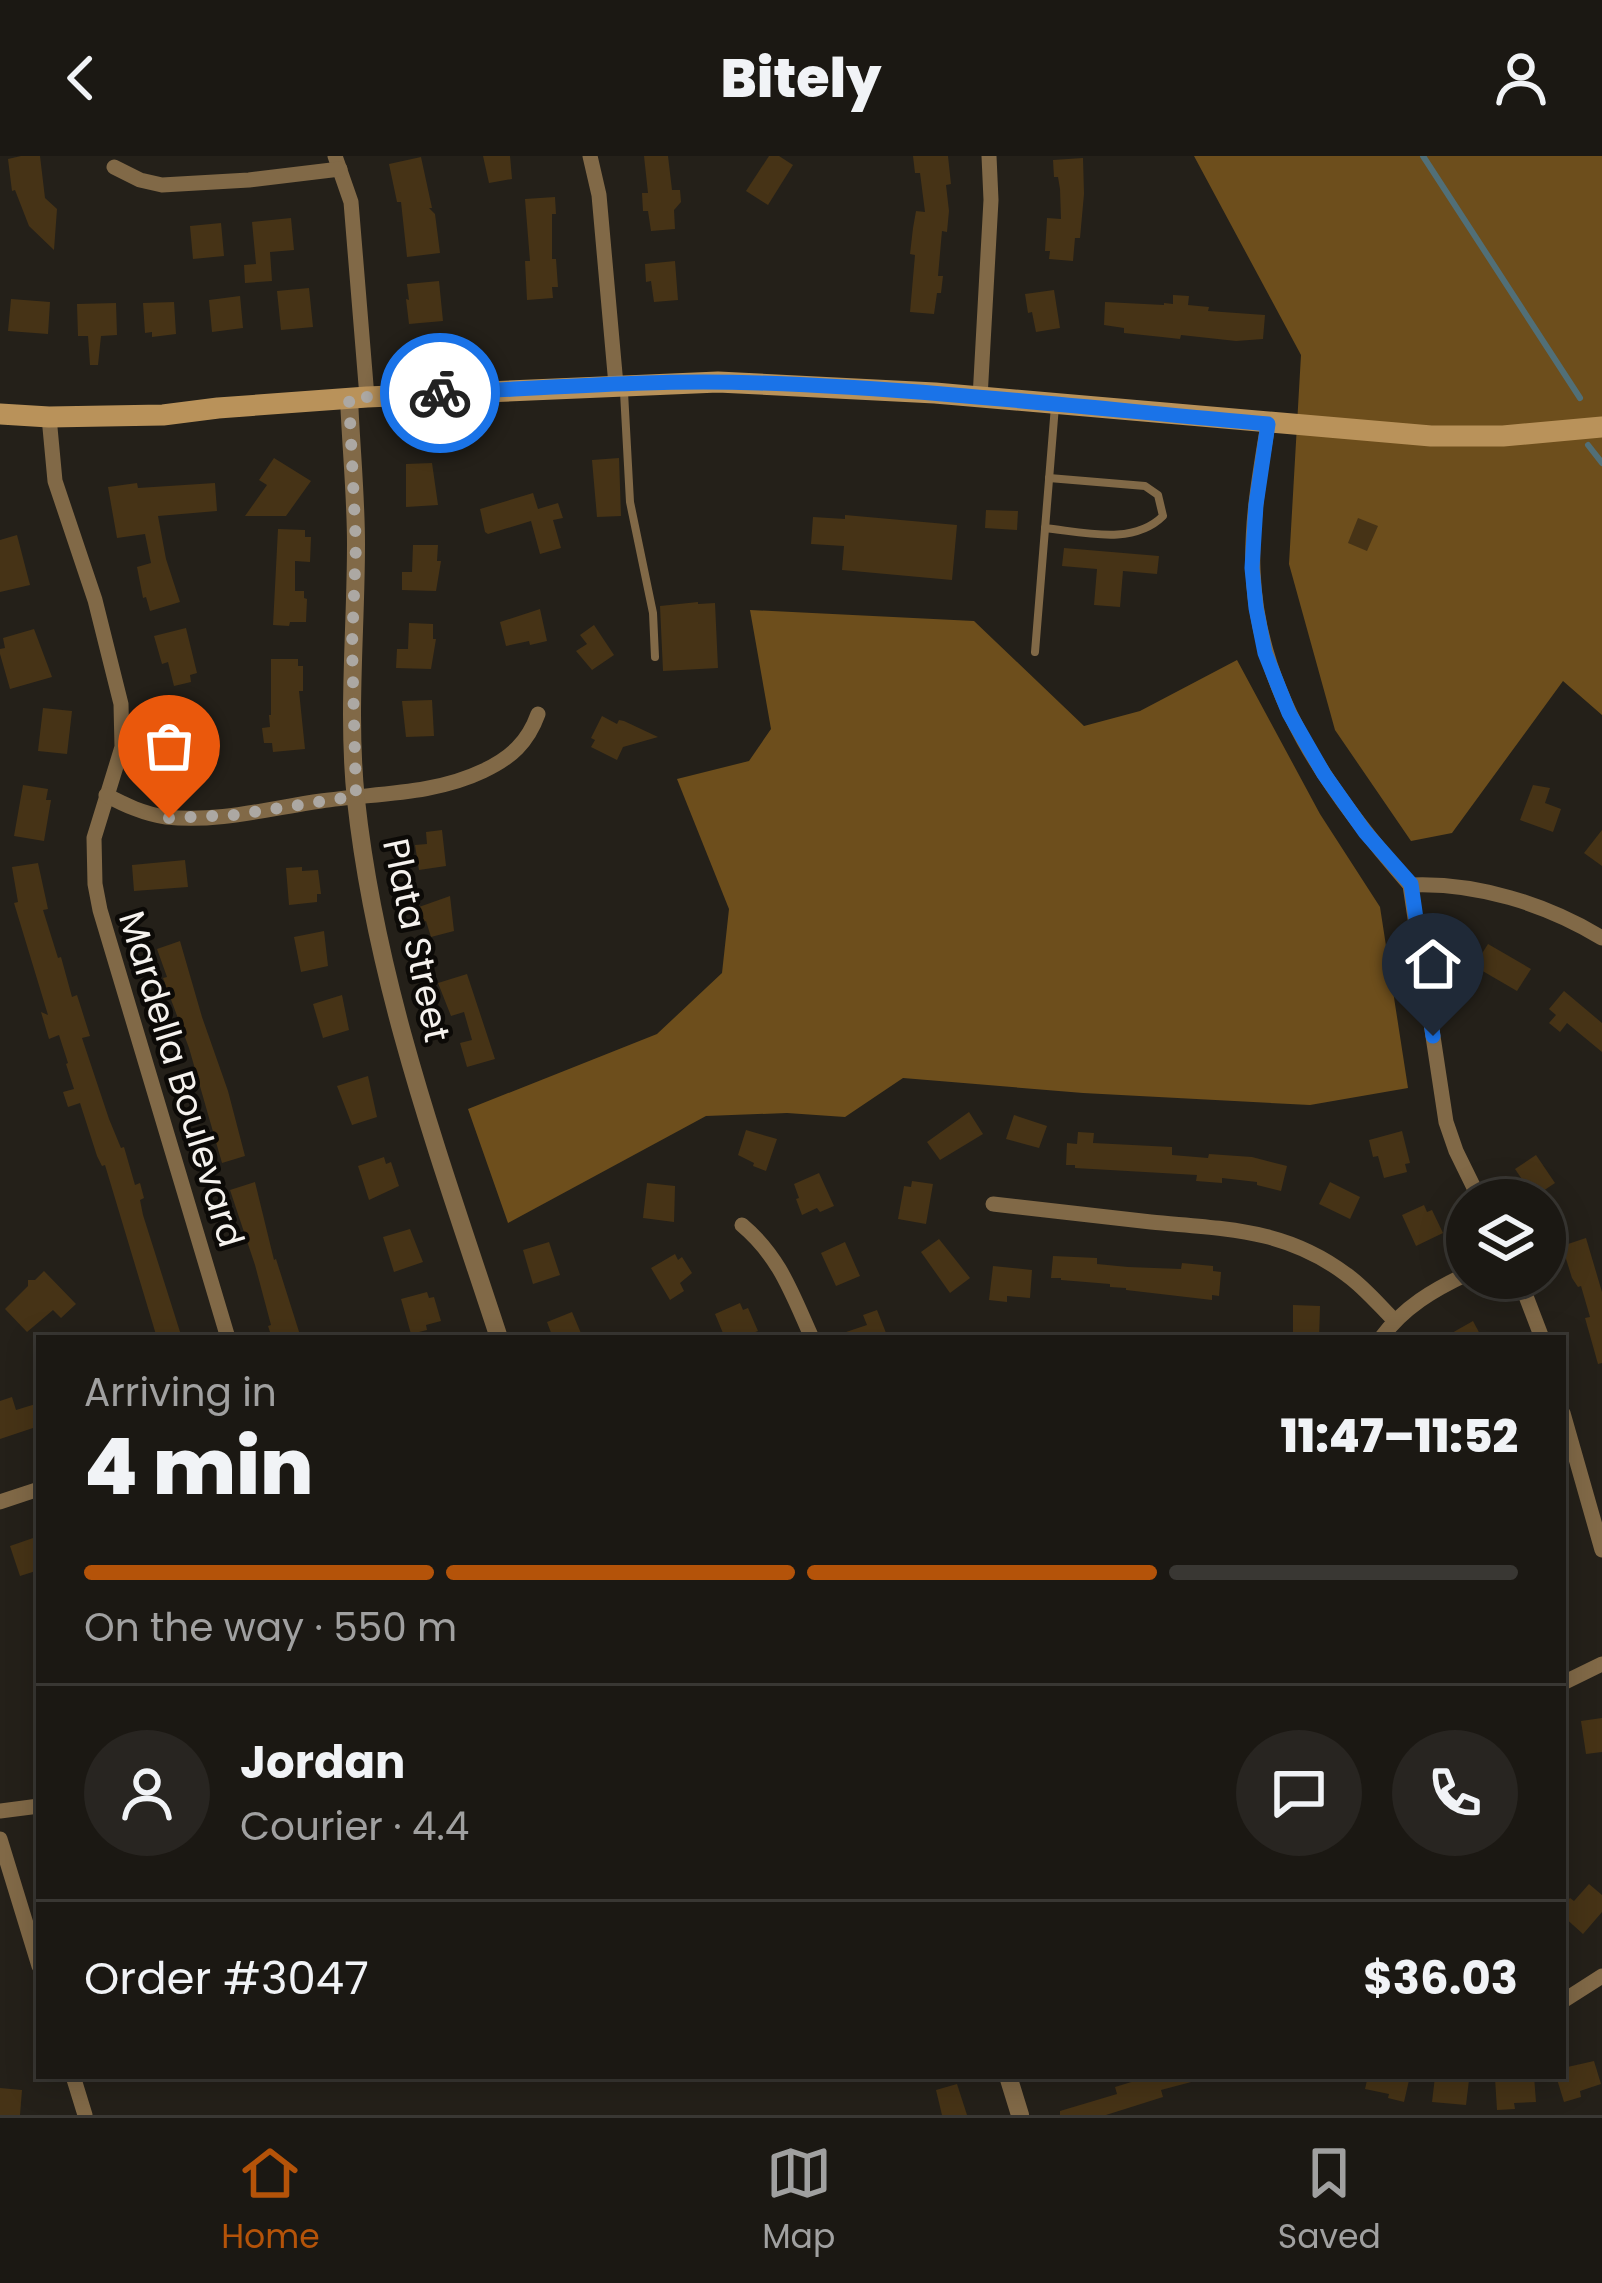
<!DOCTYPE html>
<meta charset="utf-8">
<style>
:root{--surface:#1b1813;--page:#282521;--text:#f1f3f6;--muted:#a0a0a0;--line:#393733;--accent:#b45309}
body{margin:0;font-family:Poppins,sans-serif;background:var(--page);color:var(--text);height:100vh;display:flex;flex-direction:column;font-size:45px;white-space:nowrap}
*{box-sizing:border-box;margin:0}
p{font-size:39px;color:var(--muted)}
.icon{flex:none;width:66px;height:66px;fill:none;stroke:currentColor;stroke-width:2;stroke-linecap:round;stroke-linejoin:round}
.map{position:relative;flex:1;overflow:hidden}
.drawer{position:absolute;left:36px;top:1179px;width:1530px;height:744px;display:flex;flex-direction:column;background:var(--surface);border-radius:0px;box-shadow:0 6px 30px #0003,0 0 0 3px var(--line)}
.drawer>*{flex:none}
.controls{position:absolute;left:1446px;top:1023px;display:grid;gap:24px}
.controls a{display:grid;place-items:center;width:120px;height:120px;border-radius:50%;background:var(--surface);box-shadow:0 6px 30px #0003,0 0 0 3px var(--line);font-size:60px}
.pin{position:absolute;display:grid;place-items:center;width:102px;height:102px;color:#fff;margin:-123px -51px;border-radius:50% 50% 50% 0;rotate:-45deg;box-shadow:0 0 12px #0007}
.pin .icon{rotate:45deg}
.courier{position:absolute;display:grid;place-items:center;width:120px;height:120px;margin:-60px;border:9px solid #1a73e8;border-radius:50%;background:#fff;color:#222;box-shadow:0 3px 15px #0007}
.overview em{font-style:normal;font-weight:800}
.overview div{display:flex;flex-direction:column-reverse}
.overview{display:flex;align-items:center;justify-content:space-between;height:204px;padding:0 48px}
h1{font-size:78px;font-weight:800;line-height:90px}
.bar{display:grid;grid-template-columns:repeat(4,1fr);gap:18px 12px;align-content:center;height:144px;padding:0 48px}
.bar i{height:15px;border-radius:9px;background:var(--line)}
.bar .active{background:var(--accent)}
.bar p{grid-column:span 4}
.line{display:flex;align-items:center;gap:30px;padding:0 48px;border-top:3px solid var(--line)}
.line div{flex:1}
.round{display:grid;place-items:center;flex:none;width:126px;height:126px;border-radius:63px;background:var(--page)}
header{display:flex;justify-content:space-between;align-items:center;height:156px;padding:0 48px;background:var(--surface);font-size:54px;font-weight:800}
.menu{display:flex;justify-content:space-around;align-items:center;height:168px;border-top:3px solid var(--line);background:var(--surface);font-size:33px;color:var(--muted)}
.menu a{display:grid;justify-items:center;gap:6px}
.menu .active{color:var(--accent)}
.map>svg:first-child{display:block}
.forest{fill:#6d4e1c}
.lines{fill:none;stroke-linecap:round;stroke-linejoin:round}
.stream{stroke:#516f77;stroke-width:6}
.building{fill:#463316}
.service{stroke:#816947;stroke-width:8}
.minor{stroke:#816947;stroke-width:15}
.tertiary{stroke:#816947;stroke-width:18}
.secondary{stroke:#b9925a;stroke-width:21}
.done{stroke:#aca8a3;stroke-width:12;stroke-dasharray:0 21.6}
.route{stroke:#1a73e8;stroke-width:15}
.labels{text-anchor:middle;stroke-width:9;stroke-linejoin:round;paint-order:stroke}
.street-label{font-size:36px;fill:#f5f2ee;stroke:#0c0a07}
</style>
<header><svg class="icon" aria-label="back" viewBox="0 0 24 24"><path d="M15 5l-7 7 7 7"/></svg>Bitely<svg class="icon" aria-label="person" viewBox="0 0 24 24"><circle cx="12" cy="8" r="4"/><path d="M4 21q1-7 8-7t8 7"/></svg></header>
<div class="map">
<svg width="1602" height="1959" viewBox="0 0 1602 1959">
<rect width="100%" height="100%" fill="#242019"/>
<g class="forest">
<path d="M 1194,0 L 1602,0 L 1602,559 L 1563,525 L 1452,677 L 1411,685 L 1335,574 L 1289,408 L 1301,199 Z"/>
<path d="M 750,454 L 974,465 L 1084,570 L 1140,555 L 1237,504 L 1320,658 L 1380,751 L 1408,932 L 1310,949 L 1083,937 L 903,922 L 845,961 L 787,957 L 706,960 L 508,1067 L 468,953 L 657,878 L 722,817 L 729,753 L 677,623 L 749,605 L 771,573 Z"/>
</g>
<g class="lines">
<g class="stream">
<path d="M 1423,0 L 1580,242"/>
<path d="M 1588,289 L 1602,307"/>
</g>
</g>
<g class="building">
<path d="M 21,0 L 40,0 L 45,42 L 57,53 L 54,94 L 29,70 L 15,34 L 12,35 L 8,3 Z"/>
<path d="M 483,0 L 510,0 L 512,23 L 489,27 Z"/>
<path d="M 644,0 L 668,0 L 672,34 L 680,34 L 681,46 L 674,54 L 675,73 L 651,75 L 648,55 L 643,55 L 642,37 L 648,37 Z"/>
<path d="M 769,0 L 779,0 L 793,9 L 768,49 L 746,35 Z"/>
<path d="M 913,0 L 948,0 L 951,28 L 946,29 L 949,55 L 947,76 L 942,75 L 938,120 L 943,120 L 941,137 L 937,137 L 934,158 L 910,156 L 915,99 L 910,98 L 913,72 L 916,55 L 925,56 L 920,17 L 915,17 Z"/>
<path d="M 421,1 L 432,52 L 429,52 L 435,58 L 440,97 L 407,101 L 401,46 L 397,46 L 389,8 Z"/>
<path d="M 1083,2 L 1084,38 L 1080,82 L 1075,82 L 1073,105 L 1049,103 L 1050,95 L 1045,95 L 1047,62 L 1061,63 L 1060,33 L 1058,21 L 1054,21 L 1053,4 Z"/>
<path d="M 555,41 L 556,58 L 552,58 L 552,103 L 556,103 L 558,131 L 552,131 L 553,142 L 527,144 L 525,105 L 530,105 L 525,43 Z"/>
<path d="M 291,62 L 294,94 L 270,96 L 272,125 L 245,127 L 244,109 L 256,108 L 252,66 Z"/>
<path d="M 221,67 L 224,100 L 193,103 L 190,70 Z"/>
<path d="M 675,105 L 678,144 L 654,146 L 651,125 L 646,126 L 645,108 Z"/>
<path d="M 439,125 L 443,165 L 409,168 L 406,143 L 409,144 L 407,128 Z"/>
<path d="M 309,132 L 313,171 L 281,174 L 277,135 Z"/>
<path d="M 1054,134 L 1060,172 L 1036,176 L 1032,156 L 1028,157 L 1025,138 Z"/>
<path d="M 1173,139 L 1189,140 L 1188,149 L 1209,151 L 1208,155 L 1265,159 L 1263,183 L 1236,185 L 1181,179 L 1180,183 L 1162,181 L 1124,177 L 1124,172 L 1104,169 L 1105,146 L 1164,149 L 1164,147 L 1173,148 Z"/>
<path d="M 240,140 L 243,172 L 212,176 L 209,144 Z"/>
<path d="M 11,143 L 50,146 L 48,178 L 8,175 Z"/>
<path d="M 174,146 L 176,178 L 152,181 L 152,176 L 145,177 L 143,147 Z"/>
<path d="M 116,147 L 117,179 L 101,180 L 98,209 L 90,209 L 88,180 L 78,180 L 77,148 Z"/>
<path d="M 274,302 L 311,325 L 286,360 L 245,360 L 267,329 L 259,324 Z"/>
<path d="M 619,302 L 621,360 L 597,361 L 592,304 Z"/>
<path d="M 432,307 L 438,349 L 406,351 L 406,308 Z"/>
<path d="M 137,327 L 138,332 L 215,327 L 217,355 L 158,360 L 166,403 L 180,446 L 150,455 L 146,441 L 143,442 L 137,411 L 151,407 L 145,378 L 117,382 L 108,331 Z"/>
<path d="M 533,337 L 538,353 L 558,347 L 563,362 L 553,364 L 561,392 L 540,398 L 531,365 L 488,378 L 485,376 L 480,353 Z"/>
<path d="M 986,354 L 1018,355 L 1017,374 L 985,372 Z"/>
<path d="M 845,359 L 957,369 L 952,424 L 842,414 L 844,390 L 811,388 L 813,361 L 845,363 Z"/>
<path d="M 1358,362 L 1378,370 L 1367,395 L 1348,387 Z"/>
<path d="M 278,373 L 305,374 L 305,381 L 311,381 L 310,406 L 295,405 L 295,435 L 304,435 L 304,442 L 307,443 L 306,466 L 290,466 L 289,470 L 273,469 Z"/>
<path d="M 17,379 L 30,429 L 0,436 L 0,384 Z"/>
<path d="M 413,389 L 438,389 L 437,405 L 441,405 L 436,435 L 402,434 L 402,416 L 412,416 Z"/>
<path d="M 1064,392 L 1159,400 L 1157,418 L 1123,415 L 1120,451 L 1094,449 L 1097,413 L 1062,410 Z"/>
<path d="M 698,446 L 698,448 L 715,447 L 718,512 L 663,515 L 660,450 Z"/>
<path d="M 540,453 L 547,485 L 530,489 L 529,485 L 506,490 L 500,466 Z"/>
<path d="M 409,467 L 433,468 L 433,483 L 436,483 L 431,513 L 396,512 L 397,493 L 408,493 Z"/>
<path d="M 594,469 L 614,499 L 592,514 L 576,495 L 587,488 L 580,479 Z"/>
<path d="M 186,472 L 197,517 L 190,519 L 191,526 L 174,530 L 168,506 L 162,508 L 154,480 Z"/>
<path d="M 34,473 L 52,521 L 10,533 L 0,498 L 0,493 L 5,492 L 3,482 Z"/>
<path d="M 271,503 L 298,503 L 298,510 L 303,510 L 303,535 L 299,535 L 305,593 L 273,596 L 272,587 L 264,587 L 262,572 L 270,571 L 269,559 L 271,559 Z"/>
<path d="M 432,544 L 434,580 L 406,581 L 402,545 Z"/>
<path d="M 170,551 L 195,554 L 189,610 L 164,607 Z"/>
<path d="M 43,552 L 72,555 L 67,598 L 38,595 Z"/>
<path d="M 602,560 L 617,568 L 619,564 L 624,565 L 658,581 L 623,591 L 617,604 L 591,591 L 595,584 L 591,582 Z"/>
<path d="M 23,629 L 48,633 L 46,644 L 51,644 L 44,685 L 14,680 Z"/>
<path d="M 1533,629 L 1550,632 L 1545,647 L 1561,653 L 1553,676 L 1520,664 Z"/>
<path d="M 442,674 L 446,710 L 419,714 L 415,689 L 427,688 L 426,676 Z"/>
<path d="M 1602,674 L 1602,710 L 1584,697 Z"/>
<path d="M 185,704 L 188,731 L 134,735 L 132,709 Z"/>
<path d="M 38,707 L 48,753 L 43,754 L 58,802 L 61,801 L 72,841 L 77,839 L 90,880 L 82,882 L 109,963 L 121,992 L 124,991 L 135,1029 L 140,1027 L 144,1042 L 140,1044 L 143,1059 L 181,1179 L 170,1182 L 157,1182 L 105,1009 L 102,1010 L 97,1000 L 80,947 L 68,951 L 63,936 L 74,933 L 66,908 L 68,907 L 59,879 L 49,883 L 41,856 L 48,859 L 14,747 L 18,746 L 12,711 Z"/>
<path d="M 302,711 L 302,715 L 318,714 L 321,738 L 317,738 L 317,746 L 289,749 L 286,712 Z"/>
<path d="M 450,740 L 454,775 L 431,781 L 426,765 L 423,766 L 419,751 Z"/>
<path d="M 324,775 L 328,810 L 301,816 L 294,781 Z"/>
<path d="M 180,785 L 202,861 L 228,935 L 245,1000 L 222,1007 L 189,892 L 163,822 L 167,821 L 157,793 Z"/>
<path d="M 1488,788 L 1531,813 L 1517,835 L 1474,810 Z"/>
<path d="M 467,818 L 495,903 L 467,911 L 460,887 L 472,884 L 464,856 L 451,860 L 438,827 Z"/>
<path d="M 1564,835 L 1602,867 L 1602,896 L 1567,867 L 1560,876 L 1549,867 L 1556,859 L 1549,853 Z"/>
<path d="M 342,839 L 349,874 L 323,882 L 313,848 Z"/>
<path d="M 368,920 L 377,961 L 352,969 L 337,930 Z"/>
<path d="M 969,956 L 983,978 L 940,1004 L 927,986 Z"/>
<path d="M 1014,959 L 1047,970 L 1039,992 L 1006,983 Z"/>
<path d="M 746,974 L 777,983 L 766,1015 L 753,1010 L 754,1007 L 738,999 Z"/>
<path d="M 1402,975 L 1410,1007 L 1405,1008 L 1407,1016 L 1384,1022 L 1378,1000 L 1373,1001 L 1369,984 Z"/>
<path d="M 1078,976 L 1094,977 L 1093,987 L 1172,991 L 1172,999 L 1208,1002 L 1209,998 L 1252,1001 L 1287,1010 L 1281,1035 L 1257,1029 L 1257,1026 L 1222,1022 L 1222,1027 L 1196,1025 L 1197,1019 L 1075,1012 L 1075,1009 L 1066,1009 L 1067,987 L 1077,988 Z"/>
<path d="M 1536,999 L 1555,1027 L 1534,1041 L 1515,1013 Z"/>
<path d="M 384,1001 L 386,1008 L 391,1006 L 399,1030 L 369,1044 L 358,1010 Z"/>
<path d="M 819,1017 L 834,1050 L 820,1056 L 817,1052 L 802,1059 L 796,1043 L 799,1042 L 794,1028 Z"/>
<path d="M 912,1025 L 933,1028 L 926,1068 L 898,1063 L 904,1030 L 911,1031 Z"/>
<path d="M 255,1026 L 274,1104 L 276,1103 L 301,1182 L 272,1182 L 268,1170 L 271,1169 L 255,1109 L 230,1034 Z"/>
<path d="M 1330,1026 L 1360,1041 L 1350,1063 L 1319,1048 Z"/>
<path d="M 647,1027 L 675,1030 L 674,1066 L 643,1062 Z"/>
<path d="M 1424,1049 L 1427,1056 L 1432,1054 L 1443,1077 L 1416,1090 L 1402,1059 Z"/>
<path d="M 410,1073 L 423,1106 L 394,1116 L 383,1081 Z"/>
<path d="M 1586,1082 L 1602,1136 L 1602,1207 L 1598,1208 L 1585,1162 L 1590,1161 L 1581,1130 L 1578,1131 L 1572,1122 L 1562,1090 Z"/>
<path d="M 939,1083 L 970,1122 L 950,1137 L 921,1096 Z"/>
<path d="M 549,1086 L 560,1119 L 533,1128 L 523,1094 Z"/>
<path d="M 845,1086 L 860,1120 L 836,1130 L 821,1097 Z"/>
<path d="M 675,1098 L 678,1104 L 682,1101 L 692,1117 L 680,1127 L 684,1135 L 670,1144 L 651,1112 Z"/>
<path d="M 1053,1100 L 1097,1102 L 1097,1108 L 1128,1111 L 1181,1113 L 1182,1107 L 1213,1110 L 1213,1115 L 1221,1116 L 1219,1140 L 1212,1139 L 1212,1144 L 1126,1134 L 1126,1132 L 1110,1131 L 1110,1128 L 1061,1124 L 1061,1122 L 1051,1122 Z"/>
<path d="M 993,1110 L 1032,1114 L 1030,1142 L 1007,1140 L 1007,1146 L 989,1144 Z"/>
<path d="M 44,1115 L 76,1148 L 61,1162 L 53,1154 L 27,1176 L 5,1153 L 28,1130 L 28,1124 L 35,1124 Z"/>
<path d="M 427,1136 L 429,1142 L 434,1141 L 441,1165 L 426,1169 L 427,1174 L 411,1178 L 401,1143 Z"/>
<path d="M 740,1147 L 743,1154 L 748,1152 L 758,1175 L 740,1182 L 725,1182 L 715,1158 Z"/>
<path d="M 1293,1149 L 1320,1150 L 1319,1182 L 1293,1182 Z"/>
<path d="M 877,1154 L 888,1182 L 837,1182 L 837,1179 L 867,1169 L 863,1159 Z"/>
<path d="M 572,1156 L 583,1182 L 553,1182 L 547,1166 Z"/>
<path d="M 1473,1165 L 1482,1182 L 1443,1182 Z"/>
<path d="M 12,1241 L 16,1254 L 39,1247 L 39,1270 L 0,1283 L 0,1245 Z"/>
<path d="M 36,1381 L 39,1414 L 20,1420 L 10,1390 Z"/>
<path d="M 1602,1562 L 1602,1596 L 1586,1598 L 1581,1565 Z"/>
<path d="M 1589,1728 L 1602,1739 L 1602,1756 L 1583,1778 L 1563,1760 L 1563,1750 L 1570,1742 L 1574,1745 Z"/>
<path d="M 1594,1905 L 1601,1928 L 1580,1935 L 1581,1941 L 1564,1946 L 1556,1920 L 1563,1920 L 1563,1912 Z"/>
<path d="M 1151,1920 L 1195,1920 L 1195,1925 L 1161,1934 L 1163,1941 L 1106,1959 L 1060,1959 L 1060,1955 L 1117,1938 L 1115,1931 Z"/>
<path d="M 1368,1920 L 1410,1920 L 1404,1946 L 1388,1942 L 1389,1938 L 1365,1933 Z"/>
<path d="M 1534,1920 L 1536,1946 L 1514,1947 L 1515,1953 L 1497,1954 L 1495,1922 Z"/>
<path d="M 1435,1921 L 1469,1924 L 1466,1949 L 1432,1946 Z"/>
<path d="M 957,1928 L 967,1959 L 942,1959 L 936,1934 Z"/>
<path d="M 0,1932 L 22,1934 L 20,1959 L 0,1959 Z"/>
</g>
<g class="lines">
<g class="service">
<path d="M 624,236 L 630,346 L 653,457 L 655,501"/>
<path d="M 1045,372 C 1083,376 1133,390 1163,360 L 1158,339 L 1145,330 L 1049,322"/>
<path d="M 1035,496 L 1055,250"/>
</g>
<g class="minor">
<path d="M 335,0 L 351,46 L 367,241"/>
<path d="M 590,0 L 599,39 L 616,229"/>
<path d="M 114,11 L 140,24 L 162,29 L 249,24 L 340,13"/>
<path d="M 980,242 L 991,44 L 989,0"/>
<path d="M 49,261 L 55,325 L 95,444 L 121,548 L 122,591 L 94,682 L 95,728 L 100,754 L 228,1182"/>
<path d="M 1268,268 C 1260,316 1251,365 1253,414 C 1257,537 1332,640 1410,729 C 1476,726 1546,748 1602,782"/>
<path d="M 106,639 C 125,649 144,658 166,661 C 217,667 271,652 321,645 C 375,637 433,639 483,615 C 511,602 528,586 538,558"/>
<path d="M 1410,729 L 1446,966 L 1456,995 L 1480,1044"/>
<path d="M 993,1048 C 1046,1054 1099,1060 1151,1066 C 1224,1073 1285,1072 1347,1119 C 1364,1131 1379,1149 1394,1164"/>
<path d="M 742,1069 C 780,1101 792,1138 812,1182"/>
<path d="M 1519,1122 L 1542,1182"/>
<path d="M 1381,1182 C 1404,1151 1433,1134 1467,1118"/>
<path d="M 1563,1257 L 1602,1394"/>
<path d="M 0,1346 L 39,1333"/>
<path d="M 1563,1527 L 1602,1508"/>
<path d="M 0,1655 L 39,1650"/>
<path d="M 0,1683 L 39,1810"/>
<path d="M 1563,1845 L 1602,1820"/>
<path d="M 73,1920 L 85,1959"/>
</g>
<g class="tertiary">
<path d="M 349,242 C 351,291 356,340 356,388 C 356,474 347,559 356,644 C 376,830 441,1005 499,1182"/>
<path d="M 1008,1920 L 1020,1959"/>
</g>
<path class="secondary" d="M 0,258 L 49,261 L 163,259 L 218,252 L 367,241 L 718,226 L 935,237 L 1431,280 L 1503,280 L 1602,271"/>
</g>
<g class="lines">
<path class="done" d="M 169,662 L 235,659 L 356,640 L 352,489 L 356,389 L 349,242 L 440,237"/>
<path class="route" d="M 440,237 C 546,232 653,223 759,227 C 929,233 1099,253 1268,268 L 1256,349 L 1252,412 L 1256,452 L 1265,497 L 1289,557 L 1324,618 L 1365,676 L 1411,728 L 1433,880"/>
</g>
<g class="labels">
<g class="street-label">
<text transform="translate(417 784) rotate(78)" y="13">Plata Street</text>
<text transform="translate(182 923) rotate(73)" y="13">Mardella Boulevard</text>
</g>
</g>
</svg>
<div class="controls">
<a><svg class="icon" aria-label="layers" viewBox="0 0 24 24"><path d="M12 4l9 5-9 5-9-5zM3 14l9 5 9-5"/></svg></a>
</div>
<div class="pin" style="left:169px;top:662px;background:#ea580c"><svg class="icon" aria-label="bag" viewBox="0 0 24 24"><path d="M5 8h14l-1 12H6zM9 8a3 3 0 0 1 6 0"/></svg></div>
<div class="pin" style="left:1433px;top:880px;background:#1f2937"><svg class="icon" aria-label="home" viewBox="0 0 24 24"><path d="M3 11l9-7 9 7M6 9v11h12V9"/></svg></div>
<div class="courier" style="left:440px;top:237px"><svg class="icon" aria-label="bike" viewBox="0 0 24 24"><circle cx="6" cy="16" r="4"/><circle cx="18" cy="16" r="4"/><path d="M6 16l4-8h5l3 8M10 8l3 8H6M13 5h3"/></svg></div>
<section class="drawer">
<div class="overview"><div><h1>4 min</h1><p>Arriving in</p></div><em>11:47–11:52</em></div>
<div class="bar"><i class="active"></i><i class="active"></i><i class="active"></i><i></i><p>On the way · 550 m</p></div>
<div class="line" style="height:216px"><a class="round"><svg class="icon" aria-label="person" viewBox="0 0 24 24"><circle cx="12" cy="8" r="4"/><path d="M4 21q1-7 8-7t8 7"/></svg></a><div><b>Jordan</b><p>Courier · 4.4</p></div><a class="round"><svg class="icon" aria-label="chat" viewBox="0 0 24 24"><path d="M4 5h16v11H9l-5 4z"/></svg></a><a class="round"><svg class="icon" aria-label="phone" viewBox="0 0 24 24"><path d="M5 4h4l2 5-3 2q2 4 5 5l2-3 5 2v4C11 20 4 13 5 4z"/></svg></a></div>
<div class="line" style="height:156px"><div>Order #3047</div><b>$36.03</b></div>
</section>
</div>
<nav class="menu">
<a class="active"><svg class="icon" aria-label="home" viewBox="0 0 24 24"><path d="M3 11l9-7 9 7M6 9v11h12V9"/></svg>Home</a>
<a><svg class="icon" aria-label="map" viewBox="0 0 24 24"><path d="M3 6l6-2 6 2 6-2v14l-6 2-6-2-6 2zM9 4v14M15 6v14"/></svg>Map</a>
<a><svg class="icon" aria-label="saved" viewBox="0 0 24 24"><path d="M7 4h10v16l-5-4-5 4z"/></svg>Saved</a>
</nav>
